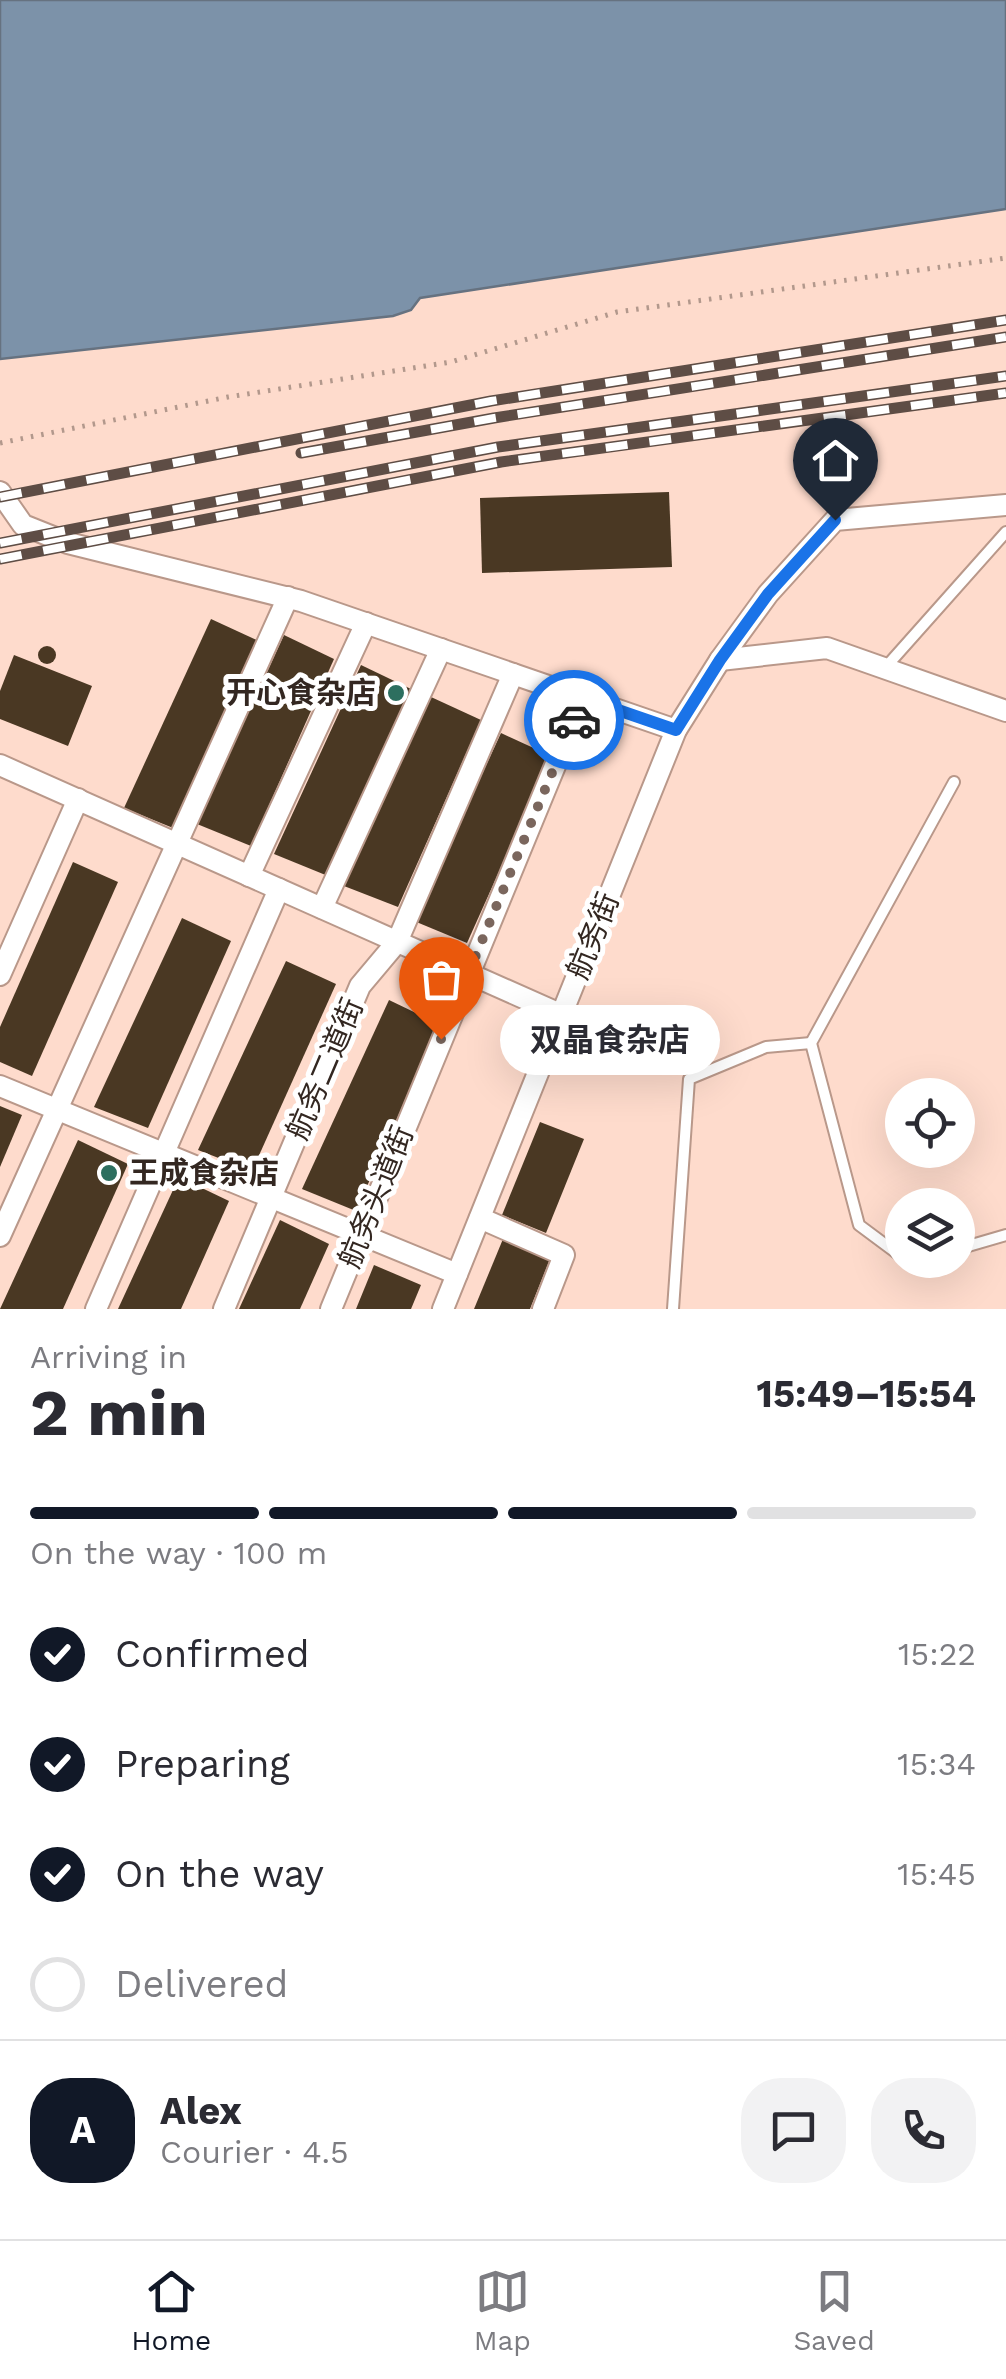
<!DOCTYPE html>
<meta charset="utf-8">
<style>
:root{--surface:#fff;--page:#f2f2f3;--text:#2b2b33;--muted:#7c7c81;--line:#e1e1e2;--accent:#111827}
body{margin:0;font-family:"Work Sans","Noto Sans SC",sans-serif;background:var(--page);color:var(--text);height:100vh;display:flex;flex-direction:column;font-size:38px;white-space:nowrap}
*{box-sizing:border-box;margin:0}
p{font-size:32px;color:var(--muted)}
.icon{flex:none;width:55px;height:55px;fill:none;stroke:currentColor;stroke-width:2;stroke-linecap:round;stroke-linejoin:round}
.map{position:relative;height:1309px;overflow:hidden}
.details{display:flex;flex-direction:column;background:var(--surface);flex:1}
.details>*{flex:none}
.fabs{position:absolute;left:885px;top:1078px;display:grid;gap:20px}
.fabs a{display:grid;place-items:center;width:90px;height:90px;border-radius:50%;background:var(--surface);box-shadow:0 10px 40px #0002;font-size:50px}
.pin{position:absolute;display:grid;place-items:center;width:85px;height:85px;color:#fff;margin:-102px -42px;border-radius:50% 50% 50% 0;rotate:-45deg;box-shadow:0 0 10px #0007}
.pin .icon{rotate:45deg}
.courier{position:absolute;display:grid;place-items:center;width:100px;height:100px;margin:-50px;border:8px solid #1a73e8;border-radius:50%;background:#fff;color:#222;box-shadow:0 2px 12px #0007}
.bubble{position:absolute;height:70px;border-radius:35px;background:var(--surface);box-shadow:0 10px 40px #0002;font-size:32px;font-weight:700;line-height:70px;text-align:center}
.headline em{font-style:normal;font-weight:700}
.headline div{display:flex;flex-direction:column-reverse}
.headline{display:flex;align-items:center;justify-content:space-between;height:170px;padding:0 30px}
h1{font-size:65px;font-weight:700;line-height:75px}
.bar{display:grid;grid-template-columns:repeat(4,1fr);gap:15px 10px;align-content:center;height:120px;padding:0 30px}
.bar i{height:12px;border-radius:8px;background:var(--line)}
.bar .selected{background:var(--accent)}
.bar p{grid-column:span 4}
.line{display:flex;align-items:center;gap:25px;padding:0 30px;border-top:2px solid var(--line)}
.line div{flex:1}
.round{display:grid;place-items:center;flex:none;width:105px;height:105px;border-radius:40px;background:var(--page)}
ol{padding:0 30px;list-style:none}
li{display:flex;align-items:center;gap:30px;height:110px}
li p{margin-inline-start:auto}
li .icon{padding:10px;border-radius:50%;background:var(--accent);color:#fff;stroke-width:4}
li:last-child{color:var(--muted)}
li i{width:55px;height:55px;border:5px solid var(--line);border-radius:50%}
.tab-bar{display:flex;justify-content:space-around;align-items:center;height:140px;border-top:2px solid var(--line);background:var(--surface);font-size:28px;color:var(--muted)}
.tab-bar a{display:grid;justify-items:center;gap:5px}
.tab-bar .selected{color:var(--accent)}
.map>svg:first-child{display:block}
.water{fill:#7c92a9;stroke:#667280;stroke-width:2.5}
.building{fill:#4a3823}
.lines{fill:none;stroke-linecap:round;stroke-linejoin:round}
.lane-casing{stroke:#b9988a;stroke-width:14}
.street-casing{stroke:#b9988a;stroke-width:24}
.path{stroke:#b2988c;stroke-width:5;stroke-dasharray:2.5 8;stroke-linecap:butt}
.lane{stroke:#fff;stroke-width:10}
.street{stroke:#fff;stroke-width:20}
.rail-casing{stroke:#5e4d45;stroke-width:11}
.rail{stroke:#fff;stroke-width:8;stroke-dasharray:22;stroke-linecap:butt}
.done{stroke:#7a665d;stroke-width:10;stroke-dasharray:0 18}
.route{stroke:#1a73e8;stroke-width:12}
.poi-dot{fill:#2d6f5f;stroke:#fff;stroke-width:4}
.labels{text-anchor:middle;stroke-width:10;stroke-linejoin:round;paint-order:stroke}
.poi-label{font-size:30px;font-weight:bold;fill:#332721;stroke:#fff;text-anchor:end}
.street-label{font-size:30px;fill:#332721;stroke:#fff}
</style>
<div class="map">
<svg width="1006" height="1309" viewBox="0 0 1006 1309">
<rect width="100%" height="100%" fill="#fedbcc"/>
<path class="water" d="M 0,0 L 1006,0 L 1006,209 L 420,298 L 411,310 L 393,316 L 0,359 Z"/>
<g class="building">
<path d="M 669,492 L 672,567 L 482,573 L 480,498 Z"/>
<path d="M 211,619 L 261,642 L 178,830 L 124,808 Z"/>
<path d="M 284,635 L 334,659 L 251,846 L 197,824 Z"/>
<circle cx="47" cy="655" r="9"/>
<path d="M 14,655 L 92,686 L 68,746 L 0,719 L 0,691 Z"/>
<path d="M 361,665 L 411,689 L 328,876 L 274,854 Z"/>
<path d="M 431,697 L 481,720 L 398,907 L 344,886 Z"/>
<path d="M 501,733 L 551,756 L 467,943 L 414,921 Z"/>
<path d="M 73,862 L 118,882 L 32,1076 L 0,1062 L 0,1027 Z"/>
<path d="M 182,918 L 231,941 L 148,1128 L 94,1107 Z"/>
<path d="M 286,961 L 336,984 L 252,1171 L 198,1150 Z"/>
<path d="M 389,1000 L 439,1024 L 356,1211 L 302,1189 Z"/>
<path d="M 0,1106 L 22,1115 L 0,1167 Z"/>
<path d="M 540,1122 L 584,1139 L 546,1233 L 502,1215 Z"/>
<path d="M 78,1140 L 128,1164 L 63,1309 L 0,1309 Z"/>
<path d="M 179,1177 L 229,1201 L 181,1309 L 118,1309 Z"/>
<path d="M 280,1220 L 329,1244 L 300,1309 L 239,1309 Z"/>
<path d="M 503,1239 L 550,1259 L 530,1309 L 474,1309 Z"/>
<path d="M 374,1265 L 421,1285 L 411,1309 L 356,1309 Z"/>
</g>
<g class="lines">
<g class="lane-casing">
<g id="lane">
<path d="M 885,668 L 1006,532"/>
<path d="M 958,1249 L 1006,1235"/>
<path d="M 902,1257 L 859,1225 L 811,1043 L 954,782"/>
<path d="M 906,1260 L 910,1263 L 919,1260"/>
<path d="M 673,1309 L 689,1079 L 766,1047 L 811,1043"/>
</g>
</g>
<g class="street-casing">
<g id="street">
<path d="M 0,492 L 23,525 L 68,543 L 301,601 L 676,730"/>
<path d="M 720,660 L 827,648 L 1006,711"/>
<path d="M 0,765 L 562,1015"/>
<path d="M 249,876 L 366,623"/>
<path d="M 322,908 L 441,649"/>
<path d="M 0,975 L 78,799"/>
<path d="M 0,1086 L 457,1274"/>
<path d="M 480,1218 L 564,1255 L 543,1309"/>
<path d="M 0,1236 L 288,597"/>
<path d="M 96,1309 L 279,889"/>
<path d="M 224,1309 L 360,986 L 397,942 L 513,674"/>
<path d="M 331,1309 L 583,698"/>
<path d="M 443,1309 L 676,730 L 720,660 L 768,594 L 835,520 L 1006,505"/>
</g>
</g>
<path class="path" d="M 0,443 L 228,397 L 451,362 L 617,312 L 1006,258"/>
<use href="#lane" class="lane"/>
<use href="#street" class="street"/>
<g class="rail-casing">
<g id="rail">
<path d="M 301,453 L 494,418 L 1006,337"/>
<path d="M 0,497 L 491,401 L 1006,320"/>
<path d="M 0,543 L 498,447 L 1006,376"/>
<path d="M 0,559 L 501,462 L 1006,393"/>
</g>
</g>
<use href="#rail" class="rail"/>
</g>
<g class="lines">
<path class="done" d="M 441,1039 L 574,720"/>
<path class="route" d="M 574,720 L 583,698 L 676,730 L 720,660 L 768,594 L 835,520"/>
</g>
<g class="poi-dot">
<circle cx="396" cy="693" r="10"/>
<circle cx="109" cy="1173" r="10"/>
</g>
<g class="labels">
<g class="poi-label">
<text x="376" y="703">开心食杂店</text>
<text x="129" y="1183" text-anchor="start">王成食杂店</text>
</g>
<g class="street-label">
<text transform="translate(593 936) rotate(-68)" y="10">航务街</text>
<text transform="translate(325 1069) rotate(-67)" y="10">航务二道街</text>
<text transform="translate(376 1197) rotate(-68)" y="10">航务头道街</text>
</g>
</g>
</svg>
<div class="fabs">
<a><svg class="icon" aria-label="locate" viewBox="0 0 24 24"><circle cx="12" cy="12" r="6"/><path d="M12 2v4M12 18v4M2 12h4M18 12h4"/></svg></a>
<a><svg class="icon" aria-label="layers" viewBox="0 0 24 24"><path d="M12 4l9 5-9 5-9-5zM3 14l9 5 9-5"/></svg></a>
</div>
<div class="pin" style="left:441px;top:1039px;background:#ea580c"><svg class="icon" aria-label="bag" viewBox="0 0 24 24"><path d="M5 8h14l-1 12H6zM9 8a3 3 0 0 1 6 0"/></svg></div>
<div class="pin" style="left:835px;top:520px;background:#1f2937"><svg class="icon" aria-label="home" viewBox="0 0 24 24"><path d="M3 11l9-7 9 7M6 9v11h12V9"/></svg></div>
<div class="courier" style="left:574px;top:720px"><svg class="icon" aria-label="car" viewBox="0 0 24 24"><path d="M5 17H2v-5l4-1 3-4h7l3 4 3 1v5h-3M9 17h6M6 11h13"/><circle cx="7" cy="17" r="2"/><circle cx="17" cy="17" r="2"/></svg></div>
<div class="bubble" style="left:500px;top:1005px;width:220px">双晶食杂店</div>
</div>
<section class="details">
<div class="headline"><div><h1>2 min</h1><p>Arriving in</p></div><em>15:49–15:54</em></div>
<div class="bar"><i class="selected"></i><i class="selected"></i><i class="selected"></i><i></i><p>On the way · 100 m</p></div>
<ol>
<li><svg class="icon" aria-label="check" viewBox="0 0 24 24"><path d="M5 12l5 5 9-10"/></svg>Confirmed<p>15:22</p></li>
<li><svg class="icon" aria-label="check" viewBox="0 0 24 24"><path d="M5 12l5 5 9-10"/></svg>Preparing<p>15:34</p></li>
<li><svg class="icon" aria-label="check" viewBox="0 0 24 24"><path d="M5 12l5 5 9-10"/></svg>On the way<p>15:45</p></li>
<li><i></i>Delivered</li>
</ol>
<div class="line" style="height:180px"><b class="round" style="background:var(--accent);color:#fff">A</b><div><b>Alex</b><p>Courier · 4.5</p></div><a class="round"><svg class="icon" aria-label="chat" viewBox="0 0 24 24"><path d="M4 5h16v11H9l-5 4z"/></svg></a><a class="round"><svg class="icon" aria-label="phone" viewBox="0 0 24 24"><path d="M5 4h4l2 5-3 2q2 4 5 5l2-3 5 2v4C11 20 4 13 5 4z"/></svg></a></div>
</section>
<nav class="tab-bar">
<a class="selected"><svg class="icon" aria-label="home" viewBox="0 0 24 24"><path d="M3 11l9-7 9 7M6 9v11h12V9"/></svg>Home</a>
<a><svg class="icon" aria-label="map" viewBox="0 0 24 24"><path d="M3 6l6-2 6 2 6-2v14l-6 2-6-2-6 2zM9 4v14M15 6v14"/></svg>Map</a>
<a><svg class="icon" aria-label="saved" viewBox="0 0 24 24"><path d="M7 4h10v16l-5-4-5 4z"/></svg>Saved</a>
</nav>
